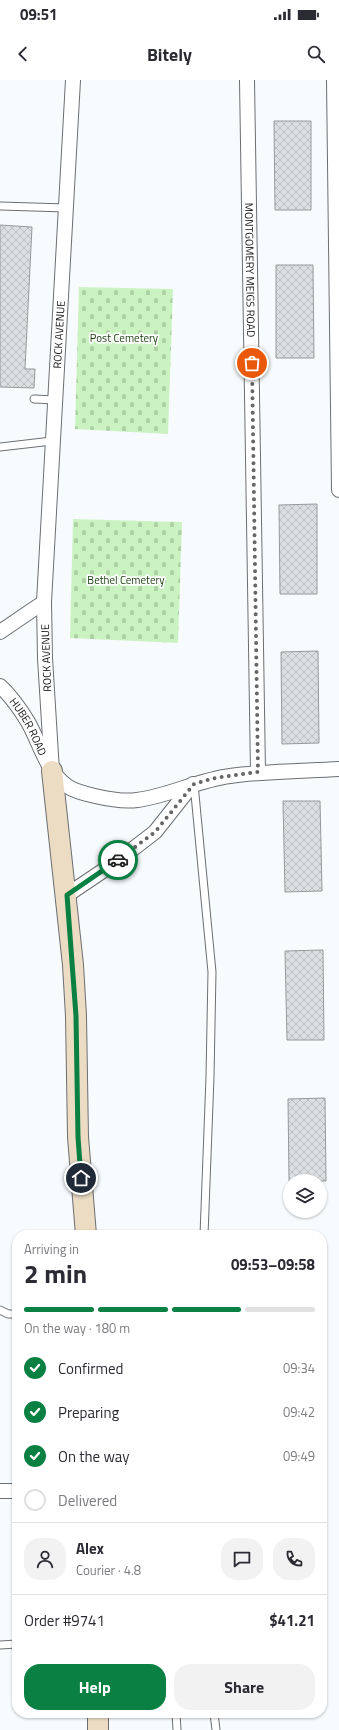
<!DOCTYPE html>
<meta charset="utf-8">
<style>
:root{--surface:#fff;--page:#f2f2f3;--text:#2b2b33;--muted:#7c7c81;--line:#e1e1e2;--accent:#0b8043}
body{margin:0;font-family:"Titillium Web",sans-serif;background:var(--page);color:var(--text);height:100vh;display:flex;flex-direction:column;font-size:15px;white-space:nowrap}
*{box-sizing:border-box;margin:0}
p{font-size:13px;color:var(--muted)}
.icon{flex:none;width:22px;height:22px;fill:none;stroke:currentColor;stroke-width:2;stroke-linecap:round;stroke-linejoin:round}
.map{position:relative;flex:1;overflow:hidden}
.drawer{position:absolute;left:12px;top:1150px;width:315px;height:488px;display:flex;flex-direction:column;background:var(--surface);border-radius:16px;box-shadow:0 1px 3px #0004}
.drawer>*{flex:none}
.buttons{position:absolute;left:283px;top:1094px;display:grid;gap:8px}
.buttons a{display:grid;place-items:center;width:44px;height:44px;border-radius:50%;background:var(--surface);box-shadow:0 1px 3px #0004;font-size:20px}
.pin{position:absolute;display:grid;place-items:center;width:34px;height:34px;color:#fff;margin:-17px;border:2px solid #fff;border-radius:50%;box-shadow:0 1px 4px #0007}
.courier{position:absolute;display:grid;place-items:center;width:40px;height:40px;margin:-20px;border:3px solid #0b8043;border-radius:50%;background:#fff;color:#222;box-shadow:0 1px 5px #0007}
.summary em{font-style:normal;font-weight:700}
.summary div{display:flex;flex-direction:column-reverse}
.summary{display:flex;align-items:center;justify-content:space-between;height:68px;padding:0 12px}
h1{font-size:26px;font-weight:700;line-height:30px}
.bar{display:grid;grid-template-columns:repeat(4,1fr);gap:6px 4px;align-content:center;height:48px;padding:0 12px}
.bar i{height:5px;border-radius:3px;background:var(--line)}
.bar .current{background:var(--accent)}
.bar p{grid-column:span 4}
.line{display:flex;align-items:center;gap:10px;padding:0 12px;border-top:1px solid var(--line)}
.line div{flex:1}
.round{display:grid;place-items:center;flex:none;width:42px;height:42px;border-radius:16px;background:var(--page)}
ol{padding:0 12px;list-style:none}
li{display:flex;align-items:center;gap:12px;height:44px}
li p{margin-inline-start:auto}
li .icon{padding:4px;border-radius:50%;background:var(--accent);color:#fff;stroke-width:4}
li:last-child{color:var(--muted)}
li i{width:22px;height:22px;border:2px solid var(--line);border-radius:50%}
.cta{display:flex;gap:8px;margin-top:auto;padding:8px 12px}
.cta a{flex:1;height:46px;border-radius:16px;background:var(--accent);color:#fff;font-size:16px;font-weight:700;line-height:46px;text-align:center}
.cta a+a{background:var(--page);color:var(--text)}
.status{display:flex;justify-content:space-between;align-items:center;height:28px;padding:0 20px;background:var(--surface);direction:ltr}
.status svg{height:11px;fill:currentColor}
header{display:flex;justify-content:space-between;align-items:center;height:52px;padding:0 12px;background:var(--surface);font-size:18px;font-weight:700}
.map>svg:first-child{display:block}
.cemetery{fill:url(#cemetery-stones)}
.building{fill:url(#building-cross-hatch);stroke:#969a9d}
.lines{fill:none;stroke-linecap:round;stroke-linejoin:round}
.lane-casing{stroke:#6c6f72;stroke-width:9}
.street-casing{stroke:#6c6f72;stroke-width:16}
.secondary-casing{stroke:#6c6f72;stroke-width:22}
.lane{stroke:#fff;stroke-width:7}
.street{stroke:#fff;stroke-width:14}
.secondary{stroke:#ecdcc4;stroke-width:20}
.done{stroke:#646668;stroke-width:4;stroke-dasharray:0 7.2}
.route{stroke:#0b8043;stroke-width:5}
.labels{text-anchor:middle;stroke-width:3.5;stroke-linejoin:round;paint-order:stroke}
.street-label{font-size:11px;fill:#151618;stroke:#fff}
.park-label{font-size:11px;fill:#143c09;stroke:#fff}
</style>
<div class="status"><b>09:51</b><svg viewBox="0 0 49 12"><path d="M0 12V9h3v3zM5 12V6h3v6zM10 12V3h3v9zM15 12V0h3v12zM26 1h20v11H26zM47 4h2v5h-2z"/></svg></div>
<header><svg class="icon" aria-label="back" viewBox="0 0 24 24"><path d="M15 5l-7 7 7 7"/></svg>Bitely<svg class="icon" aria-label="search" viewBox="0 0 24 24"><circle cx="10" cy="10" r="6"/><path d="M15 15l6 6"/></svg></header>
<div class="map">
<svg width="339" height="1650" viewBox="0 0 339 1650">
<defs>
<pattern id="cemetery-stones" width="16" height="16" patternUnits="userSpaceOnUse"><rect width="16" height="16" fill="#cbf3c1"/><path d="M2 7V4a2 2 0 0 1 4 0v3zM10 15v-3a2 2 0 0 1 4 0v3z" fill="#add0a5"/></pattern>
<pattern id="building-cross-hatch" width="8" height="8" patternUnits="userSpaceOnUse"><rect width="8" height="8" fill="#dbdfe2"/><path d="M0 0l8 8M0 8l8-8" fill="none" stroke="#bbbfc1"/></pattern>
</defs>
<rect width="100%" height="100%" fill="#f7fbfe"/>
<g class="cemetery">
<path d="M 79,207 L 173,209 L 168,354 L 75,349 Z"/>
<path d="M 73,439 L 182,442 L 178,563 L 70,558 Z"/>
</g>
<g class="building">
<path d="M 274,41 L 311,41 L 311,130 L 275,130 Z"/>
<path d="M 0,145 L 32,147 L 25,289 L 35,289 L 34,308 L 0,307 Z"/>
<path d="M 276,185 L 313,185 L 314,278 L 276,278 Z"/>
<path d="M 317,424 L 317,514 L 280,514 L 279,425 Z"/>
<path d="M 318,571 L 319,663 L 282,664 L 281,572 Z"/>
<path d="M 283,721 L 320,721 L 322,811 L 285,812 Z"/>
<path d="M 323,870 L 324,960 L 287,960 L 285,871 Z"/>
<path d="M 325,1018 L 326,1101 L 289,1101 L 288,1019 Z"/>
</g>
<g class="lines">
<g class="lane-casing">
<g id="lane">
<path d="M 0,126 L 66,128"/>
<path d="M 34,319 L 55,320"/>
<path d="M 0,367 L 52,361"/>
<path d="M 194,704 L 212,892 L 210,997 L 204,1155"/>
<path d="M 0,1230 L 8,1234 L 17,1234"/>
<path d="M 0,1565 L 17,1564"/>
<path d="M 176,1633 L 177,1650"/>
<path d="M 214,1633 L 216,1650"/>
</g>
</g>
<g class="street-casing">
<g id="street">
<path id="s1" d="M 247,0 L 258,692"/>
<path d="M 334,0 L 339,410"/>
<path d="M 0,552 L 44,522"/>
<path id="s2" d="M 0,606 C 11,616 20,629 28,642 C 40,663 46,691 67,706 C 74,711 86,714 95,716 C 108,719 124,722 137,720 C 169,716 198,700 230,696 C 266,691 303,691 339,689"/>
<path id="s3" d="M 52,691 L 45,578 L 44,522 L 73,0"/>
<path d="M 67,815 L 116,782 L 155,752 L 193,704"/>
<path d="M 0,1411 L 17,1411"/>
</g>
</g>
<g class="secondary-casing">
<g id="secondary">
<path d="M 52,691 L 73,885 L 76,936 L 78,1057 L 86,1155"/>
<path d="M 98,1633 L 98,1650"/>
</g>
</g>
<use href="#lane" class="lane"/>
<use href="#street" class="street"/>
<use href="#secondary" class="secondary"/>
</g>
<g class="lines">
<path class="done" d="M 118,780 L 155,752 L 194,704 L 215,698 L 258,692 L 252,283"/>
<path class="route" d="M 81,1098 L 78,1057 L 76,936 L 67,815 L 118,780"/>
</g>
<g class="labels">
<g class="street-label">
<text dy="4" stroke="none"><textPath href="#s1" startOffset="190">MONTGOMERY MEIGS ROAD</textPath></text>
<text dy="4" stroke="none"><textPath href="#s3" startOffset="437">ROCK AVENUE</textPath></text>
<text transform="translate(46 578) rotate(-92)" y="4">ROCK AVENUE</text>
<text dy="4" stroke="none"><textPath href="#s2" startOffset="50">HUBER ROAD</textPath></text>
</g>
<g class="park-label">
<text x="124" y="262">Post Cemetery</text>
<text x="126" y="504">Bethel Cemetery</text>
</g>
</g>
</svg>
<div class="buttons">
<a><svg class="icon" aria-label="layers" viewBox="0 0 24 24"><path d="M12 4l9 5-9 5-9-5zM3 14l9 5 9-5"/></svg></a>
</div>
<div class="pin" style="left:252px;top:283px;background:#ea580c"><svg class="icon" aria-label="bag" viewBox="0 0 24 24"><path d="M5 8h14l-1 12H6zM9 8a3 3 0 0 1 6 0"/></svg></div>
<div class="pin" style="left:81px;top:1098px;background:#1f2937"><svg class="icon" aria-label="home" viewBox="0 0 24 24"><path d="M3 11l9-7 9 7M6 9v11h12V9"/></svg></div>
<div class="courier" style="left:118px;top:780px"><svg class="icon" aria-label="car" viewBox="0 0 24 24"><path d="M5 17H2v-5l4-1 3-4h7l3 4 3 1v5h-3M9 17h6M6 11h13"/><circle cx="7" cy="17" r="2"/><circle cx="17" cy="17" r="2"/></svg></div>
<section class="drawer">
<div class="summary"><div><h1>2 min</h1><p>Arriving in</p></div><em>09:53–09:58</em></div>
<div class="bar"><i class="current"></i><i class="current"></i><i class="current"></i><i></i><p>On the way · 180 m</p></div>
<ol>
<li><svg class="icon" aria-label="check" viewBox="0 0 24 24"><path d="M5 12l5 5 9-10"/></svg>Confirmed<p>09:34</p></li>
<li><svg class="icon" aria-label="check" viewBox="0 0 24 24"><path d="M5 12l5 5 9-10"/></svg>Preparing<p>09:42</p></li>
<li><svg class="icon" aria-label="check" viewBox="0 0 24 24"><path d="M5 12l5 5 9-10"/></svg>On the way<p>09:49</p></li>
<li><i></i>Delivered</li>
</ol>
<div class="line" style="height:72px"><a class="round"><svg class="icon" aria-label="person" viewBox="0 0 24 24"><circle cx="12" cy="8" r="4"/><path d="M4 21q1-7 8-7t8 7"/></svg></a><div><b>Alex</b><p>Courier · 4.8</p></div><a class="round"><svg class="icon" aria-label="chat" viewBox="0 0 24 24"><path d="M4 5h16v11H9l-5 4z"/></svg></a><a class="round"><svg class="icon" aria-label="phone" viewBox="0 0 24 24"><path d="M5 4h4l2 5-3 2q2 4 5 5l2-3 5 2v4C11 20 4 13 5 4z"/></svg></a></div>
<div class="line" style="height:52px"><div>Order #9741</div><b>$41.21</b></div>
<div class="cta"><a>Help</a><a>Share</a></div>
</section>
</div>
